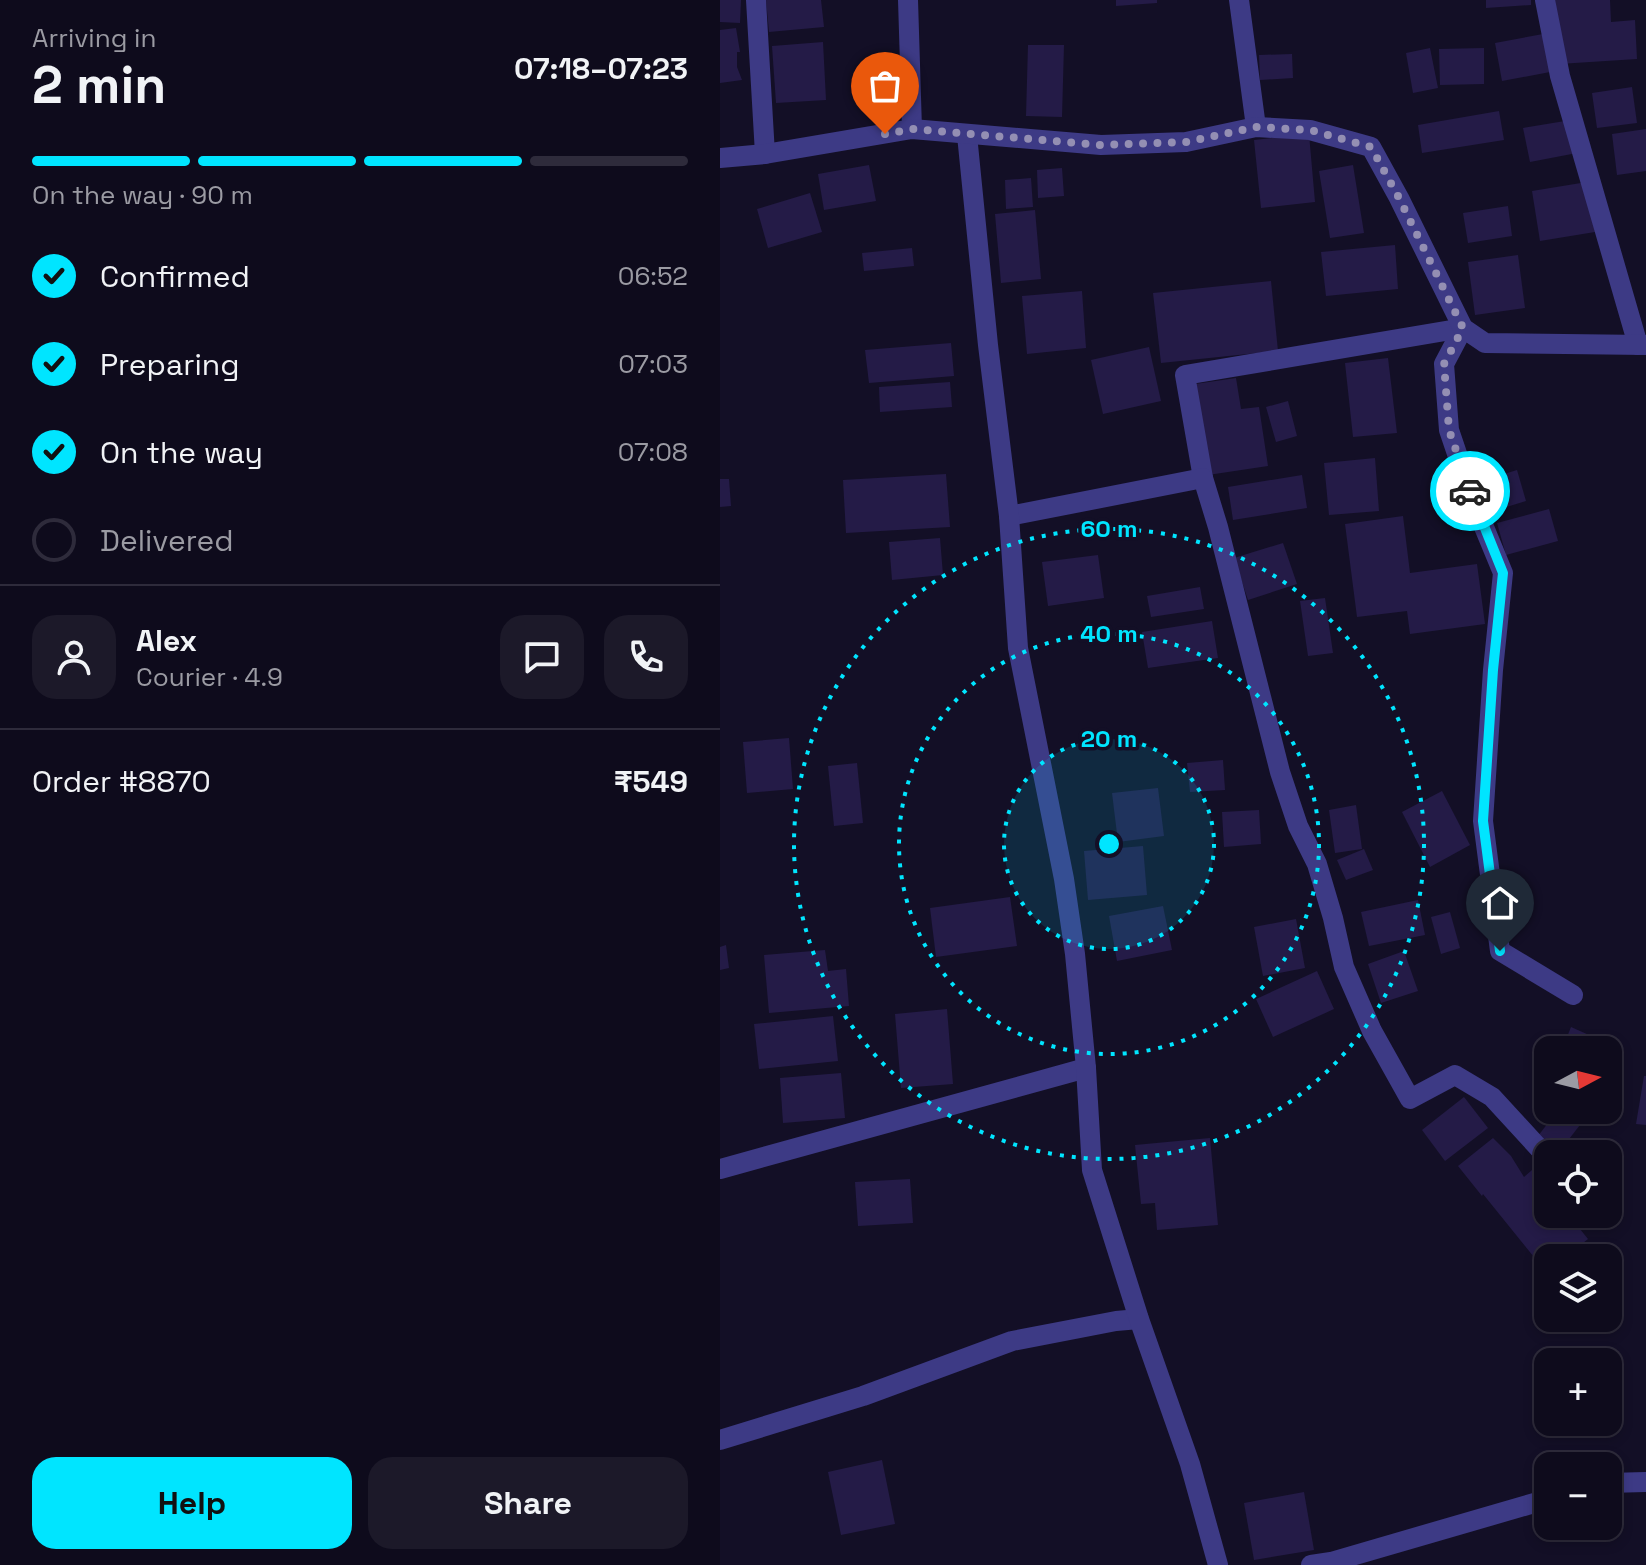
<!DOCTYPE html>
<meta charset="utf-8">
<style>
:root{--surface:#0e0b1c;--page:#1c1929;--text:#f1f3f6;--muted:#9b9ba3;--line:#2e2b3b;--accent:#00e5ff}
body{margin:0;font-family:"Space Grotesk",sans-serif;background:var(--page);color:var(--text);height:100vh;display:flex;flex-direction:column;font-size:30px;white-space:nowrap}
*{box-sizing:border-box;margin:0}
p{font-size:26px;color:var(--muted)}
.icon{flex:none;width:44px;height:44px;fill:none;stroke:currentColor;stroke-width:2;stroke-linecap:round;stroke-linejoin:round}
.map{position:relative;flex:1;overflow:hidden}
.panel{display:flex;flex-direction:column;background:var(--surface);width:720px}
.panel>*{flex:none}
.needle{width:52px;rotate:83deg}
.tools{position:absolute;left:814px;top:1036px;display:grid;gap:16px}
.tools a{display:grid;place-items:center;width:88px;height:88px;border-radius:16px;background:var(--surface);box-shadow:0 4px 12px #0003,0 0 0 2px var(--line);font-size:40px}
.pin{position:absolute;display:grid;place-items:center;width:68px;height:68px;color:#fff;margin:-82px -34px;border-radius:50% 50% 50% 0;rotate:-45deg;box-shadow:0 0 8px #0007}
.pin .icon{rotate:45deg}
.courier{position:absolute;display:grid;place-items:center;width:80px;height:80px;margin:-40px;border:6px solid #00e5ff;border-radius:50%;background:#fff;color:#222;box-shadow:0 2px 10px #0007}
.summary em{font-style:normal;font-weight:700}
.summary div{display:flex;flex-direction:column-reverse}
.summary{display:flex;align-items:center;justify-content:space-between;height:136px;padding:0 32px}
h1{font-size:52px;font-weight:700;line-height:60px}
.bar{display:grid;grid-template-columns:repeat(4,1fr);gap:12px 8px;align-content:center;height:96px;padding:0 32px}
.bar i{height:10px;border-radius:6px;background:var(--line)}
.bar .on{background:var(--accent)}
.bar p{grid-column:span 4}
.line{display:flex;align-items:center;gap:20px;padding:0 32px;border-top:2px solid var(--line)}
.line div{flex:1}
.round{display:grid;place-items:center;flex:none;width:84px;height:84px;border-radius:24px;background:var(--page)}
ol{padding:0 32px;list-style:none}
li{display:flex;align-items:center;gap:24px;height:88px}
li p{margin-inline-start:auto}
li .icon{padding:8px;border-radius:50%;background:var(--accent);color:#111;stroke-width:4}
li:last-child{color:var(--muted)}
li i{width:44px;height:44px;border:4px solid var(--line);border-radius:50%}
.action{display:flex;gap:16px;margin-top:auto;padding:16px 32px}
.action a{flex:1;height:92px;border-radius:24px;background:var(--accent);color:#111;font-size:32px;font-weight:700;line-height:92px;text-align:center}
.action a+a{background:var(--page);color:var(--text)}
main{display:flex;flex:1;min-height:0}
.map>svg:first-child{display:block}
.building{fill:#241b47}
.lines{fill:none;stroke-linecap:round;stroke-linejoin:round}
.minor{stroke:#3d3a85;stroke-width:20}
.tertiary{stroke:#3d3a85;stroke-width:20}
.done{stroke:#948fb3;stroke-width:8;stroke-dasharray:0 14.4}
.route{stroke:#00e5ff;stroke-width:10}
.ring{fill:none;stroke:#00e5ff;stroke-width:4;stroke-dasharray:4 8}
.centre{fill:#00e5ff;stroke:#130f26;stroke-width:4}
.ring-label{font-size:24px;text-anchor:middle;font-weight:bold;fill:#00e5ff;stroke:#130f26;stroke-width:7;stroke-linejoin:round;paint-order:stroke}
</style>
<main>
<section class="panel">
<div class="summary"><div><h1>2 min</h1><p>Arriving in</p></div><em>07:18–07:23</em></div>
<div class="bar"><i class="on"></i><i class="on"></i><i class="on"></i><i></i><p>On the way · 90 m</p></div>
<ol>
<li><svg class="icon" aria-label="check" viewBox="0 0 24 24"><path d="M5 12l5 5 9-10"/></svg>Confirmed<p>06:52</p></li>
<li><svg class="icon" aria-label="check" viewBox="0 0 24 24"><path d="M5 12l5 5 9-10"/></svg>Preparing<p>07:03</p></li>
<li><svg class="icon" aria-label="check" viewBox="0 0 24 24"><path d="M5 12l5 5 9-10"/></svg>On the way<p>07:08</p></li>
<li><i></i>Delivered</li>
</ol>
<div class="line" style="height:144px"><a class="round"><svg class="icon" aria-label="person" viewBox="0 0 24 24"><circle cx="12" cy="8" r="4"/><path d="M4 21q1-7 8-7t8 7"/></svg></a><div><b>Alex</b><p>Courier · 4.9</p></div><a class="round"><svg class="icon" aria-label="chat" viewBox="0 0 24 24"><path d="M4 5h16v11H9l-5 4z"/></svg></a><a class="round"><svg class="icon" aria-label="phone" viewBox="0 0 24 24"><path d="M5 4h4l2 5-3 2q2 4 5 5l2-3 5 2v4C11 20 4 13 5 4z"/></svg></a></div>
<div class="line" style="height:104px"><div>Order #8870</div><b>₹549</b></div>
<div class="action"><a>Help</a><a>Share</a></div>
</section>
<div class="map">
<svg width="926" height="1565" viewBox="0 0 926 1565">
<rect width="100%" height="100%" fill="#130f26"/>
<g class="building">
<path d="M 0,0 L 21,0 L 20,23 L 0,22 Z"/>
<path d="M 46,0 L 101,0 L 104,27 L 49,32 Z"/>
<path d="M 396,0 L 437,0 L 437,3 L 396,6 Z"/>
<path d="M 766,0 L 811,0 L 811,5 L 766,8 Z"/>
<path d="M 835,0 L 890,0 L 891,22 L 915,20 L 917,59 L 839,64 Z"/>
<path d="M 16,28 L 20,52 L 17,52 L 17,67 L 22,80 L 0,83 L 0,30 Z"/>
<path d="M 823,34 L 830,72 L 782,81 L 775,43 Z"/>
<path d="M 103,42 L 106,100 L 56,103 L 52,46 Z"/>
<path d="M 308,45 L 344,45 L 342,117 L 306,116 Z"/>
<path d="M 710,48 L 718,88 L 693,93 L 686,53 Z"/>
<path d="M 764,48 L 764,84 L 720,85 L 719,49 Z"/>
<path d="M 572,54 L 573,78 L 540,80 L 539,55 Z"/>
<path d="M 912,87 L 917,123 L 877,128 L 872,93 Z"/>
<path d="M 779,111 L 784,140 L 702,153 L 698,125 Z"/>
<path d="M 851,120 L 857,153 L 810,162 L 803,128 Z"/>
<path d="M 926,129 L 926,171 L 897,175 L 892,134 Z"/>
<path d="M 589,134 L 595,202 L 541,208 L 534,140 Z"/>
<path d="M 149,165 L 156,201 L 104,210 L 98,174 Z"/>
<path d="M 633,165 L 644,233 L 610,238 L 599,171 Z"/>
<path d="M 342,168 L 344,196 L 318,198 L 317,170 Z"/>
<path d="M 311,178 L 313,207 L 286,209 L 285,180 Z"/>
<path d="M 867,182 L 875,232 L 820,241 L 812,191 Z"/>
<path d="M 90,193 L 102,232 L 48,248 L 37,209 Z"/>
<path d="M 788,206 L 792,236 L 748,243 L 743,213 Z"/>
<path d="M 315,210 L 321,279 L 281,283 L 275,214 Z"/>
<path d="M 675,245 L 678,289 L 606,296 L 601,252 Z"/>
<path d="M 192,248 L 194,266 L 144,271 L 142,253 Z"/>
<path d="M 798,255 L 805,308 L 755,315 L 748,262 Z"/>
<path d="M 551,281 L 558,351 L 441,363 L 433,293 Z"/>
<path d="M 362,291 L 366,348 L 307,354 L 302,296 Z"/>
<path d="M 231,343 L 234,376 L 149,383 L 145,350 Z"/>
<path d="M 429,347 L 441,401 L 383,414 L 371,360 Z"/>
<path d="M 668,358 L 677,433 L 633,437 L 625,363 Z"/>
<path d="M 516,378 L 521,409 L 539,407 L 548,466 L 488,475 L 475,384 Z"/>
<path d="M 230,382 L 232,407 L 160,412 L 159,387 Z"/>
<path d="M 568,401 L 577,436 L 556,442 L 546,407 Z"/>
<path d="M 655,458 L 659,511 L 609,515 L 604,463 Z"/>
<path d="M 797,470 L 806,501 L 767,513 L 758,482 Z"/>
<path d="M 226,474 L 230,527 L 126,533 L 123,480 Z"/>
<path d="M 582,475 L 587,508 L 513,520 L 508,487 Z"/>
<path d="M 0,479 L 9,479 L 11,506 L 0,507 Z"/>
<path d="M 829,509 L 838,541 L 786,555 L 777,523 Z"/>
<path d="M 683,516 L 690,573 L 757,564 L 765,624 L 690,634 L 687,611 L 637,617 L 625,524 Z"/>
<path d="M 220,538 L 223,575 L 172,580 L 169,542 Z"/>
<path d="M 563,543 L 577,584 L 528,600 L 514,558 Z"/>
<path d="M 378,555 L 384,598 L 328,606 L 322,562 Z"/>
<path d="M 480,587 L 484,609 L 431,617 L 427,596 Z"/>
<path d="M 605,598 L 613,653 L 588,656 L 580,601 Z"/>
<path d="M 492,621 L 498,658 L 428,668 L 422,632 Z"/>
<path d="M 69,738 L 73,789 L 27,793 L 23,742 Z"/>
<path d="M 503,760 L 505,790 L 470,792 L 467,763 Z"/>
<path d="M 137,763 L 143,823 L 114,826 L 108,766 Z"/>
<path d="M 438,788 L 444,836 L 398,842 L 392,793 Z"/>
<path d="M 722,791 L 750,845 L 710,867 L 682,812 Z"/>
<path d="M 636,805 L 642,849 L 615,853 L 609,810 Z"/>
<path d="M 539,810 L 541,844 L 504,847 L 502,812 Z"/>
<path d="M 423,846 L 427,895 L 368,900 L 364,851 Z"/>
<path d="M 644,849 L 653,870 L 626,880 L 617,860 Z"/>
<path d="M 290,897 L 297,946 L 216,957 L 210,908 Z"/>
<path d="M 698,900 L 705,935 L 649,946 L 641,912 Z"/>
<path d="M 443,906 L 452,950 L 397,961 L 389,916 Z"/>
<path d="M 730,912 L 740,948 L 721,954 L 711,917 Z"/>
<path d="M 576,919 L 585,968 L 543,976 L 534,927 Z"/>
<path d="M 6,945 L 9,968 L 0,970 L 0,947 Z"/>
<path d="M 105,950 L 108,971 L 126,969 L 129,1006 L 49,1013 L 44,955 Z"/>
<path d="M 684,951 L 698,991 L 661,1003 L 648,964 Z"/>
<path d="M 597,971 L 614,1009 L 553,1037 L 536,999 Z"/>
<path d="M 227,1009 L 233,1084 L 181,1088 L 175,1014 Z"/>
<path d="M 113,1016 L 118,1061 L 39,1069 L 34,1024 Z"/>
<path d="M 851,1027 L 887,1043 L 885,1050 L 842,1050 Z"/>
<path d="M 121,1073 L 125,1118 L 63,1123 L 60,1078 Z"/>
<path d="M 924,1076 L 926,1076 L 926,1125 L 916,1124 Z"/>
<path d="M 744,1097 L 768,1128 L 725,1161 L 702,1130 Z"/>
<path d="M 838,1110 L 867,1110 L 870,1112 L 839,1152 L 818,1136 Z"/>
<path d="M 490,1138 L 498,1225 L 437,1230 L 435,1203 L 421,1204 L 415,1145 Z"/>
<path d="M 773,1138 L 791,1156 L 804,1177 L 812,1170 L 828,1189 L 828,1214 L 848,1214 L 868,1239 L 844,1258 L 828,1258 L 828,1271 L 826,1272 L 763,1194 L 762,1196 L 738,1166 Z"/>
<path d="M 190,1179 L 193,1223 L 138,1226 L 135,1182 Z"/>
<path d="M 162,1460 L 175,1524 L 121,1535 L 108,1472 Z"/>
<path d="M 584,1492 L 594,1550 L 534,1560 L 524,1503 Z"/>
</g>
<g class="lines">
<g class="minor">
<path d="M 36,0 L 45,154"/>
<path d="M 188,0 L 192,129"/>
<path d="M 519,0 L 536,127"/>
<path d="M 825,0 L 840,76 L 918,345"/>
<path d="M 743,328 L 724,364 L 729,430 L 752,498 L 783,573 L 773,670 L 763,821 L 780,951 L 853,995"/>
<path d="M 483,478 L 465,375 L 743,328"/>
<path d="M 289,516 L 483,478 L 498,527 L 560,772 L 578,826 L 597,864 L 613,918 L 624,967 L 652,1031 L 690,1099 L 735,1075 L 772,1097 L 828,1158"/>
<path d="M 0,1169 L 366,1068"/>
<path d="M 0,1440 L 143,1396 L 292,1341 L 396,1321 L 419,1319"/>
<path d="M 888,1483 L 926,1482"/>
<path d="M 591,1565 L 611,1562 L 828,1499"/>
</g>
<g class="tertiary">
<path d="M 247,135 L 268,345 L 289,516 L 298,648 L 344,879 L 355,954 L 366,1068 L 372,1170 L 419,1319 L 470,1464 L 498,1565"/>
<path d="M 0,158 L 45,154 L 192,129 L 381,145 L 466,142 L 536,127 L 590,130 L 651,147 L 679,198 L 743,328 L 765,343 L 926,345"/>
</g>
</g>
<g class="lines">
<path class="done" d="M 165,134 L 192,129 L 381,145 L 466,142 L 536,127 L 590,130 L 651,147 L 679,198 L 743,328 L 724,364 L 729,430 L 750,491"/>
<path class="route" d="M 750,491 L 783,573 L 773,670 L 763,821 L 780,951"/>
</g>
<circle cx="389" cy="844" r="105" fill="#00e5ff" fill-opacity=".12"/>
<g class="ring">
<circle cx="389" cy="844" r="105"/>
<circle cx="389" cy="844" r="210"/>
<circle cx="389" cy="844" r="315"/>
</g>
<circle cx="389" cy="844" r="12" class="centre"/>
<g class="ring-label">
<text x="389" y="537">60 m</text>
<text x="389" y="642">40 m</text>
<text x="389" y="747">20 m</text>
</g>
</svg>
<div class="tools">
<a><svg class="needle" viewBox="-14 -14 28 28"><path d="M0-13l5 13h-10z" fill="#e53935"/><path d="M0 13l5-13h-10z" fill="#9b9ba3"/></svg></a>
<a><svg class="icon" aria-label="locate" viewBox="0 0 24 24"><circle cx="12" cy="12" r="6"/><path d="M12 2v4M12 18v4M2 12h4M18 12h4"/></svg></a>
<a><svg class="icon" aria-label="layers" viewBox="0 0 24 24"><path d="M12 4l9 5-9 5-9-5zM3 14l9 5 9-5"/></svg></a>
<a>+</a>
<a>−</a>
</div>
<div class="pin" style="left:165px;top:134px;background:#ea580c"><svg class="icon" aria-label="bag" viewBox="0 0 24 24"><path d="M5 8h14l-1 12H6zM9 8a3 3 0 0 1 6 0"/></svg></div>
<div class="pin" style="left:780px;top:951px;background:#1f2937"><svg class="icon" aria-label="home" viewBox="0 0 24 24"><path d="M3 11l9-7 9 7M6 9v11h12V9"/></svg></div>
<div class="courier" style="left:750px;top:491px"><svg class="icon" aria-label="car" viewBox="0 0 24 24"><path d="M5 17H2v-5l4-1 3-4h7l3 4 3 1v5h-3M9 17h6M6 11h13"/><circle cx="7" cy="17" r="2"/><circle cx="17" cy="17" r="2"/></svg></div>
</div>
</main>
